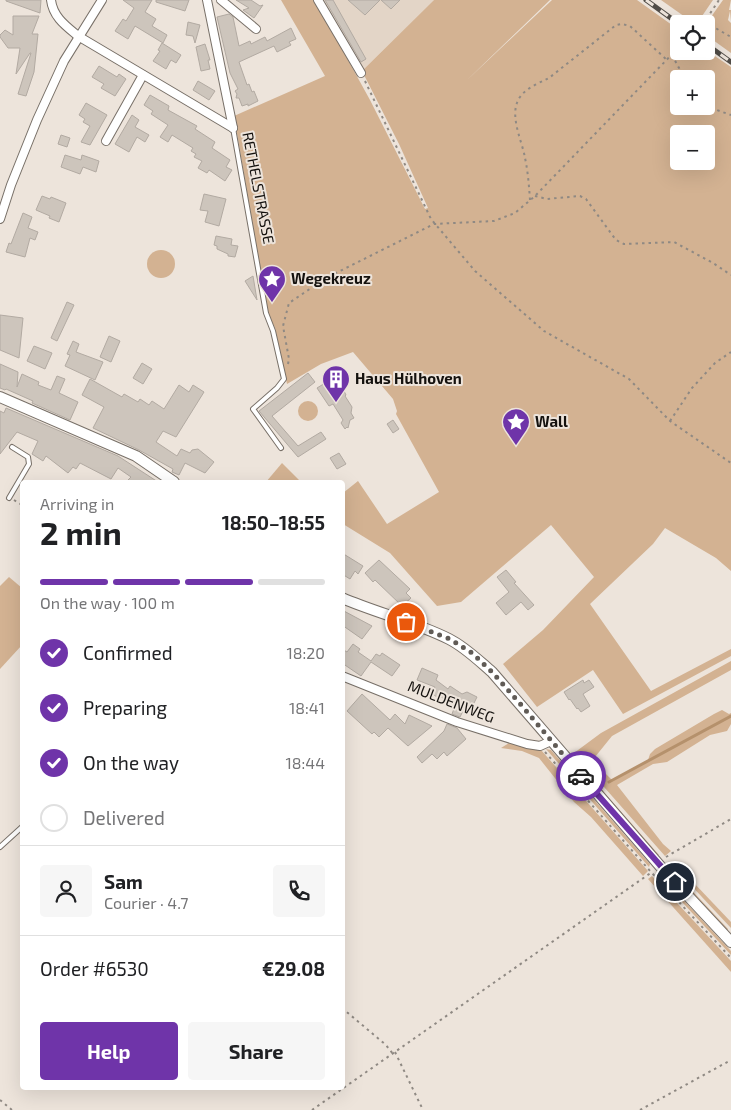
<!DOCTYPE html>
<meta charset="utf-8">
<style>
:root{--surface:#fff;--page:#f6f6f6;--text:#202124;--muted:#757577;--line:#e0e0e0;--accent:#6f34a9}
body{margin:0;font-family:"Exo 2",sans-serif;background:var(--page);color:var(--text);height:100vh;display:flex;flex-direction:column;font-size:19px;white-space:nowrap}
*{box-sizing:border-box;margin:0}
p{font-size:16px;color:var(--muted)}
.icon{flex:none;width:28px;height:28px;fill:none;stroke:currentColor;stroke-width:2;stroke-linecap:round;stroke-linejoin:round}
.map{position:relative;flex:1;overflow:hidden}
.details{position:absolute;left:20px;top:480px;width:325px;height:610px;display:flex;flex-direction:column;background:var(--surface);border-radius:5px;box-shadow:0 5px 20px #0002}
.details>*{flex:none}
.fabs{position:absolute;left:670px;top:15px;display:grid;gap:10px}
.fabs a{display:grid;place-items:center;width:45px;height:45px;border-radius:5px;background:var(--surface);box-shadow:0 5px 20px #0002;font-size:25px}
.pin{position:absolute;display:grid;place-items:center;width:42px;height:42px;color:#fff;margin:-21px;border:2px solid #fff;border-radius:50%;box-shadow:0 1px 5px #0007}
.courier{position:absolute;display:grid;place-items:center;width:50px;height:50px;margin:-25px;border:4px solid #6f34a9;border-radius:50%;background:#fff;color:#222;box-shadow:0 1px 6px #0007}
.headline em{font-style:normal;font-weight:700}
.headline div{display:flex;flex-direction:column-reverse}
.headline{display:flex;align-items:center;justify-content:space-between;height:85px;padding:0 20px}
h1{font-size:32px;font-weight:700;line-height:38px}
.bar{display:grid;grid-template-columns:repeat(4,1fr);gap:8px 5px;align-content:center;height:60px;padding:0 20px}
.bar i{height:6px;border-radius:4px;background:var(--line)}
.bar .current{background:var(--accent)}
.bar p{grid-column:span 4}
.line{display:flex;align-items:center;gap:12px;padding:0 20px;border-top:1px solid var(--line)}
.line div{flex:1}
.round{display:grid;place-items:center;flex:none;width:52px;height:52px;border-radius:5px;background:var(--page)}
ol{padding:0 20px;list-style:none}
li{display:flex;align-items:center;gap:15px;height:55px}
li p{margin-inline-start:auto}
li .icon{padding:5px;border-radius:50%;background:var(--accent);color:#fff;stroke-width:4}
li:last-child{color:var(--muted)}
li i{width:28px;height:28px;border:2px solid var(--line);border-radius:50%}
.button{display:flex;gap:10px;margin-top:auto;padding:10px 20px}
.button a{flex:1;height:58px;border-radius:5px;background:var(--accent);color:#fff;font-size:20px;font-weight:700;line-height:58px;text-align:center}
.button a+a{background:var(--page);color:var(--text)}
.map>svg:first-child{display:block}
.built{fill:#e3d5c7}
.green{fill:#d3b292;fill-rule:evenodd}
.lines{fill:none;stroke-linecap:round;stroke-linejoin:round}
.stream{stroke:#b5916c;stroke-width:3}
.building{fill:#cdc5bc;stroke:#b2aaa2}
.lane-casing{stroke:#787068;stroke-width:6}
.street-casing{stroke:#787068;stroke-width:10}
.secondary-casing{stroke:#787068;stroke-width:12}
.path{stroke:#8f8983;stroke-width:2;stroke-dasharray:2.5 4;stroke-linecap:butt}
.lane{stroke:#fff;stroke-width:4}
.street{stroke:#fff;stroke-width:8}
.secondary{stroke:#fff;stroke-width:10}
.rail-casing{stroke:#504c47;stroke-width:5}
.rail{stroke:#ede4db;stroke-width:3;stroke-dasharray:9;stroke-linecap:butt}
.done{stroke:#605b56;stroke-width:5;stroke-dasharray:0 9}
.route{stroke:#6f34a9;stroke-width:6}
.labels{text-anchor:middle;stroke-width:4;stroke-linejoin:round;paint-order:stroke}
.street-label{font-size:15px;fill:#14110e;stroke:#ede4db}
.poi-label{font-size:15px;font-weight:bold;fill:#14110e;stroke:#ede4db;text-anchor:start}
</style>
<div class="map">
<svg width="731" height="1110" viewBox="0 0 731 1110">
<rect width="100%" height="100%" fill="#ede4db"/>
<path class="built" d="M 322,0 L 434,0 L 362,71 Z"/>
<g class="green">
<path d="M 281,0 L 315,0 L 370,100 L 425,209 L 428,208 L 399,144 L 362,71 L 434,0 L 550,0 L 465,82 L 552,0 L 637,0 L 679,30 L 679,51 L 706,51 L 706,50 L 731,67 L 731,571 L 716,558 L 665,528 L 653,544 L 590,604 L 651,691 L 731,649 L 731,656 L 623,714 L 593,670 L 537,707 L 503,664 L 543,630 L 594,577 L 551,525 L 461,602 L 437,606 L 390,553 L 343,524 L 343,493 L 358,481 L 387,524 L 439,492 L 396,414 L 397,411 L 393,399 L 353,352 L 321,364 L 287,384 L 275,328 L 268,314 L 234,116 L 325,76 ZM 679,79 L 706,79 L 706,106 L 679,106 ZM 679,134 L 706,134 L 706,161 L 679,161 Z"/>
<path d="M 661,0 L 713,0 L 700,19 L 688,19 Z"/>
<path d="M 723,0 L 731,0 L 729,10 L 731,10 L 731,21 L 730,11 L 728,20 L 731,23 L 731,53 L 706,35 L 706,24 Z"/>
<circle cx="161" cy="264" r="14"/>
<circle cx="308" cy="411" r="10"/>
<path d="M 282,463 L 301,482 L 266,482 Z"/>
<path d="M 9,577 L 22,588 L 22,645 L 0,669 L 0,586 Z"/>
<path d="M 731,661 L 731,670 L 612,736 L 595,757 L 597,765 L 612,780 L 648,760 L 650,754 L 655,749 L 714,714 L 722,710 L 729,714 L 731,713 L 731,724 L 727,731 L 710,735 L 667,762 L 653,764 L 617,785 L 663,844 L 671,851 L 665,856 L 574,753 L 601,733 Z"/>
<path d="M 509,743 L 541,750 L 648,871 L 643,876 L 591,817 L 574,802 L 539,758 L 522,751 L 501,748 Z"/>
<path d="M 546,749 L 551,750 L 650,864 L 649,867 Z"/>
<path d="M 574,758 L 659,855 L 656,855 L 577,765 Z"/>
<path d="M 674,862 L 731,922 L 731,928 L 672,865 Z"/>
<path d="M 670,867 L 728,929 L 727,931 L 669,869 Z"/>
<path d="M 652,876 L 731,961 L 731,972 L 648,879 Z"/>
<path d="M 658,876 L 662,877 L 731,951 L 731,955 Z"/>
</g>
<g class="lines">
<path class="stream" d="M 609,782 L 731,716"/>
</g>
<g class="building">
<path d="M 6,0 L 41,0 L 40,13 L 6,1 Z"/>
<path d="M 123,0 L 152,0 L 145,12 L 156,19 L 152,26 L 167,35 L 163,43 L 135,26 L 128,39 L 115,31 L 123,19 L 126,21 L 134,8 Z"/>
<path d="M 156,0 L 189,0 L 185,11 L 156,2 Z"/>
<path d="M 236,0 L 251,0 L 260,6 L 263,5 L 254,18 L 243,10 L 249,8 Z"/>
<path d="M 325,0 L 333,0 L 366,59 L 361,62 Z"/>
<path d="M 348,0 L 380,0 L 365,15 Z"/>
<path d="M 381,0 L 400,0 L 391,9 Z"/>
<path d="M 229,14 L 233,17 L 239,46 L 250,41 L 251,44 L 265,37 L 267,41 L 291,28 L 296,39 L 289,42 L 291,45 L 277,52 L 274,46 L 239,62 L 247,85 L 249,84 L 252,92 L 254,91 L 258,101 L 248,106 L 248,104 L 242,106 L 239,98 L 236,98 L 237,94 L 235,91 L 238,89 L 230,73 L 217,17 Z"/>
<path d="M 13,16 L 39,16 L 32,34 L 38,34 L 34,72 L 26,96 L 18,94 L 31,53 L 30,53 L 16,74 L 20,48 L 8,48 L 0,37 L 0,35 L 5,30 L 13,35 Z"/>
<path d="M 188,22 L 200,25 L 195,43 L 193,36 L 186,35 Z"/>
<path d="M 162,43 L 181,55 L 176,63 L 171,60 L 166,69 L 153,61 L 160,51 L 158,50 Z"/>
<path d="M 205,44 L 210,60 L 208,60 L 210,69 L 201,71 L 196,47 Z"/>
<path d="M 99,66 L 117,77 L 119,74 L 126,79 L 115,96 L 101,88 L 104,84 L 92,77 Z"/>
<path d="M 198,81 L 215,91 L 209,100 L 193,90 Z"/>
<path d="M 150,95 L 169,106 L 168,110 L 197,126 L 195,129 L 215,142 L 212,148 L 230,160 L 226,167 L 232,170 L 225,181 L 209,170 L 207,173 L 198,168 L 202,161 L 194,157 L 196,154 L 191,151 L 193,148 L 172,135 L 168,142 L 160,137 L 168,125 L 151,114 L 153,111 L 144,105 Z"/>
<path d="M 86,103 L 107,115 L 90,145 L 81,142 L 90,126 L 83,122 L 85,119 L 79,115 Z"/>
<path d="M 132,115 L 139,120 L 135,127 L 149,135 L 145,142 L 137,137 L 129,152 L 115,144 Z"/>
<path d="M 61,135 L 70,138 L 67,147 L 58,144 Z"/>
<path d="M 65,155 L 81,160 L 82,155 L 99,161 L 96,172 L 83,167 L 80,174 L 61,167 Z"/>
<path d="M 204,194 L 226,199 L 219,226 L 205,222 L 208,211 L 200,210 Z"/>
<path d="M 42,196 L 50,199 L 51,197 L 66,203 L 59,222 L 49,218 L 50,216 L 36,210 Z"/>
<path d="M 23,213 L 32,217 L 28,228 L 38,232 L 35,240 L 30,238 L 25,257 L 6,252 L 9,243 L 11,244 Z"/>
<path d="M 216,236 L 232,239 L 231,245 L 238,246 L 235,257 L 228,256 L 228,254 L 217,249 L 217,246 L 214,245 Z"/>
<path d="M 253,276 L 257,300 L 245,281 Z"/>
<path d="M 67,302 L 74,305 L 57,341 L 51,338 Z"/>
<path d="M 0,315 L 23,318 L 19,358 L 0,350 Z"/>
<path d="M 109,336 L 120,341 L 111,362 L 100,357 Z"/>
<path d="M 73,341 L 79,344 L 76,352 L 103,362 L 95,380 L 65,366 L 70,355 L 67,354 Z"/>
<path d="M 34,346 L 52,353 L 45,369 L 27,361 Z"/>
<path d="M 142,363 L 152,369 L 143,384 L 133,378 Z"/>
<path d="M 0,364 L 18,372 L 17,387 L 22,374 L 39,382 L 38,385 L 51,390 L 57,376 L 65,379 L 59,393 L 78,402 L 70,420 L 32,403 L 33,401 L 6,389 L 5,390 L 0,388 Z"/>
<path d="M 308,373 L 315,382 L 272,416 L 298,446 L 321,432 L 326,439 L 298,457 L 259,411 Z"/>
<path d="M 335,377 L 345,390 L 344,391 L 346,395 L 345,396 L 352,407 L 351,413 L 354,418 L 350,420 L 348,428 L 347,427 L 345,429 L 341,423 L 343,420 L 333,404 L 329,406 L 317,388 Z"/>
<path d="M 90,379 L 122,397 L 124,394 L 138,402 L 140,399 L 149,405 L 152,401 L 164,409 L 179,385 L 189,392 L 193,385 L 204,392 L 176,437 L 163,431 L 156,442 L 177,456 L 181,449 L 190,453 L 192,450 L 198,449 L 214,462 L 205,473 L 185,463 L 179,475 L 172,472 L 173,469 L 139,450 L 93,428 L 104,407 L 82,395 Z"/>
<path d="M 6,408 L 118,456 L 158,482 L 126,482 L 131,477 L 118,468 L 111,479 L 80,463 L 76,469 L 73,467 L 68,473 L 46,456 L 43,461 L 32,454 L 38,441 L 17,432 L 0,454 L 0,411 L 4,413 Z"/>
<path d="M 393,420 L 399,429 L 393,433 L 387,424 Z"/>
<path d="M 339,453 L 346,464 L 337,469 L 330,458 Z"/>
<path d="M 342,553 L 363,566 L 358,574 L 355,571 L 350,579 L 342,574 Z"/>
<path d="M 379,560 L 410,589 L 406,593 L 411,598 L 402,606 L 375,580 L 373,582 L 365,573 Z"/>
<path d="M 506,570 L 516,582 L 514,583 L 534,605 L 528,610 L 521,602 L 506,615 L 496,603 L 509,592 L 497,577 Z"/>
<path d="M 342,610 L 372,626 L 362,639 L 342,625 Z"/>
<path d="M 353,644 L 360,649 L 358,652 L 371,661 L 376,654 L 380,656 L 382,653 L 400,665 L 392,676 L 371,662 L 361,676 L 342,663 L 342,649 L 347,652 Z"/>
<path d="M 422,668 L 438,675 L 436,680 L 448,689 L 450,686 L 462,694 L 467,692 L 477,697 L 471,709 L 468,708 L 466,712 L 463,711 L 460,717 L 452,714 L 455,706 L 441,697 L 440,699 L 431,693 L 435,687 L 417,680 Z"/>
<path d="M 583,680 L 584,683 L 589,680 L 594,687 L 583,694 L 590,706 L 581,712 L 578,708 L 577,709 L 570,699 L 569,700 L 564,692 Z"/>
<path d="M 362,694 L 390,720 L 395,714 L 405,724 L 409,715 L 432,726 L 408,746 L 388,728 L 379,737 L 374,732 L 372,734 L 347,711 Z"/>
<path d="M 447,724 L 457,728 L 466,739 L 447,756 L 444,752 L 437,759 L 432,754 L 422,763 L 417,757 L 444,731 Z"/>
</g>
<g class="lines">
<g class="lane-casing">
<g id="lane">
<path d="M 233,128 L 266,313 L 273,331 L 284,379 L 277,388 L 253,409 L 281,448"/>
<path d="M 9,498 L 29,464 L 28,457 L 12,447"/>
<path d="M 0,847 L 22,827"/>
</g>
</g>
<g class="street-casing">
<g id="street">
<path d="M 51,0 C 53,17 66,26 78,36 L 233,128"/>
<path d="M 207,0 L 233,128"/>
<path d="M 221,0 L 256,29"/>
<path d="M 318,0 L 361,73"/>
<path d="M 106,141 L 143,75"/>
<path d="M 0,219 L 11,185 L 37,120 L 64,61 L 102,0"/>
<path d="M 342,676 L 457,722 L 527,744 L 540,746 L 551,741"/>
</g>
</g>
<g class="secondary-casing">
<g id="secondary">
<path d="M 0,397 L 136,456 L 174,482"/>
<path d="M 342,598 C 377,613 415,622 449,639 C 465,647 478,660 492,672 L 660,866 L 731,942"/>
</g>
</g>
<g class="path">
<path d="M 705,22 L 731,37"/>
<path d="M 703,24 L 719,0"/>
<path d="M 672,55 L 685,79"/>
<path d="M 365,81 L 431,219 L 475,271 L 544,331 L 629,379 L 670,421 L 731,463"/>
<path d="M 706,104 L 711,108 L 731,115"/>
<path d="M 535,196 L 547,199 L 580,196 L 586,199 L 616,240 L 624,244 L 674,242 L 713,263 L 731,275"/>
<path d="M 530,200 C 529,186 528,172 525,158 C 522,140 508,114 520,97 C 526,88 539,83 549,78 L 616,25 L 622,24 L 630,26 L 667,60"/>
<path d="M 288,364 L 289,359 L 283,326 L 289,303 L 326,278 L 434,224 L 494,221 L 515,213 L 535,196 L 679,47"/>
<path d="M 670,421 L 692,388 L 715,363 L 731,352"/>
<path d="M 14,500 L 22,505"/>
<path d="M 545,752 L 651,872 L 731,958"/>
<path d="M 666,857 L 731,819"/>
<path d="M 342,1008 L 386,1045 L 393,1054"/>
<path d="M 395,1052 L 423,1110"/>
<path d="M 0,1100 L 12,1110"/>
<path d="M 312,1110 L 652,872"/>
<path d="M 640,1110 L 731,1060"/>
</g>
<use href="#lane" class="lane"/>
<use href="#street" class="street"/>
<use href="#secondary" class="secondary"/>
<g class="rail-casing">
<g id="rail">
<path d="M 646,0 L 679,24"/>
<path d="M 706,44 L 731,62"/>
</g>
</g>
<use href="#rail" class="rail"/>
</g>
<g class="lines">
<path class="done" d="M 406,622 L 450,639 L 472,653 L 492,672 L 523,707 L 581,776"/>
<path class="route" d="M 581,776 L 675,882"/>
</g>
<defs>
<g id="sight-pin" transform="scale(1.4375)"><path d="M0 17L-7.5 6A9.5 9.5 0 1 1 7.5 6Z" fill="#6f34a9" stroke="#ede4db"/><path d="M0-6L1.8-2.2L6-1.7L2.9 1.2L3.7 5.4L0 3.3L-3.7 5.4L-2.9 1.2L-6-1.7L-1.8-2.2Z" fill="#fff"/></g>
<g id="building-pin" transform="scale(1.4375)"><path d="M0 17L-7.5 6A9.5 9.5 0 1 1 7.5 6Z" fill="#6f34a9" stroke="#ede4db"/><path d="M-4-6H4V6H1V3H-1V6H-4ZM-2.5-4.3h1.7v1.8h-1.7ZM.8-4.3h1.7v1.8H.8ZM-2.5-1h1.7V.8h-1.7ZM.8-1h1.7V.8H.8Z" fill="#fff"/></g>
</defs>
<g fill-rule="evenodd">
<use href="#sight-pin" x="272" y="279"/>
<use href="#building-pin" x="336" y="379"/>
<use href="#sight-pin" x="516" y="422"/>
</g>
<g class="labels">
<g class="street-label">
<text transform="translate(258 188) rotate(79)" y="5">RETHELSTRASSE</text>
<text transform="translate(451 702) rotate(21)" y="5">MULDENWEG</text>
</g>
<g class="poi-label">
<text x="291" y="284">Wegekreuz</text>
<text x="355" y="384">Haus Hülhoven</text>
<text x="535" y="427">Wall</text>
</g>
</g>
</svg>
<div class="fabs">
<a><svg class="icon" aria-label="locate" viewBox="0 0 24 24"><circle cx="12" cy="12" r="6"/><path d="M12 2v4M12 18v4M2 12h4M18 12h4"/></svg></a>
<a>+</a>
<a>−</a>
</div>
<div class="pin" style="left:406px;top:622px;background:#ea580c"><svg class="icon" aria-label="bag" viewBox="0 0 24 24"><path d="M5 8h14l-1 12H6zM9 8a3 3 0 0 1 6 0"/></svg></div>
<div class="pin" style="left:675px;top:882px;background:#1f2937"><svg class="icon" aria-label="home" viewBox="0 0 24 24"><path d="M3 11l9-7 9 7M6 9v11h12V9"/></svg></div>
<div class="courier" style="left:581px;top:776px"><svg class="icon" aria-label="car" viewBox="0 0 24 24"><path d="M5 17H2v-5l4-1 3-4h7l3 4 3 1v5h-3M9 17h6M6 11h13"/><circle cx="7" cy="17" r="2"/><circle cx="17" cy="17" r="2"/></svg></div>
<section class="details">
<div class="headline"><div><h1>2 min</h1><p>Arriving in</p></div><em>18:50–18:55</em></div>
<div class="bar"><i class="current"></i><i class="current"></i><i class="current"></i><i></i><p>On the way · 100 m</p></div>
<ol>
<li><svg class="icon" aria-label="check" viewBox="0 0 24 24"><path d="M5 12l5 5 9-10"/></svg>Confirmed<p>18:20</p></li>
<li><svg class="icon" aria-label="check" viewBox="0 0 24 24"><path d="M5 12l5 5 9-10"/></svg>Preparing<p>18:41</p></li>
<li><svg class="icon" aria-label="check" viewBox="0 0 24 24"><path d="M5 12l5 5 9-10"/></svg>On the way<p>18:44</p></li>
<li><i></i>Delivered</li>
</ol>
<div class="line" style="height:90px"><a class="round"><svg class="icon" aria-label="person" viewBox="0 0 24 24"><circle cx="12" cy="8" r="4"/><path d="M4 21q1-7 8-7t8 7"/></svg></a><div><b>Sam</b><p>Courier · 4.7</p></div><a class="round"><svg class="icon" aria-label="phone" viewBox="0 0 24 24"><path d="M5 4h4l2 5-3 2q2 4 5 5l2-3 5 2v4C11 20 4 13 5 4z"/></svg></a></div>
<div class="line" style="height:65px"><div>Order #6530</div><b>€29.08</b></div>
<div class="button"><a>Help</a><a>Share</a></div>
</section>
</div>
